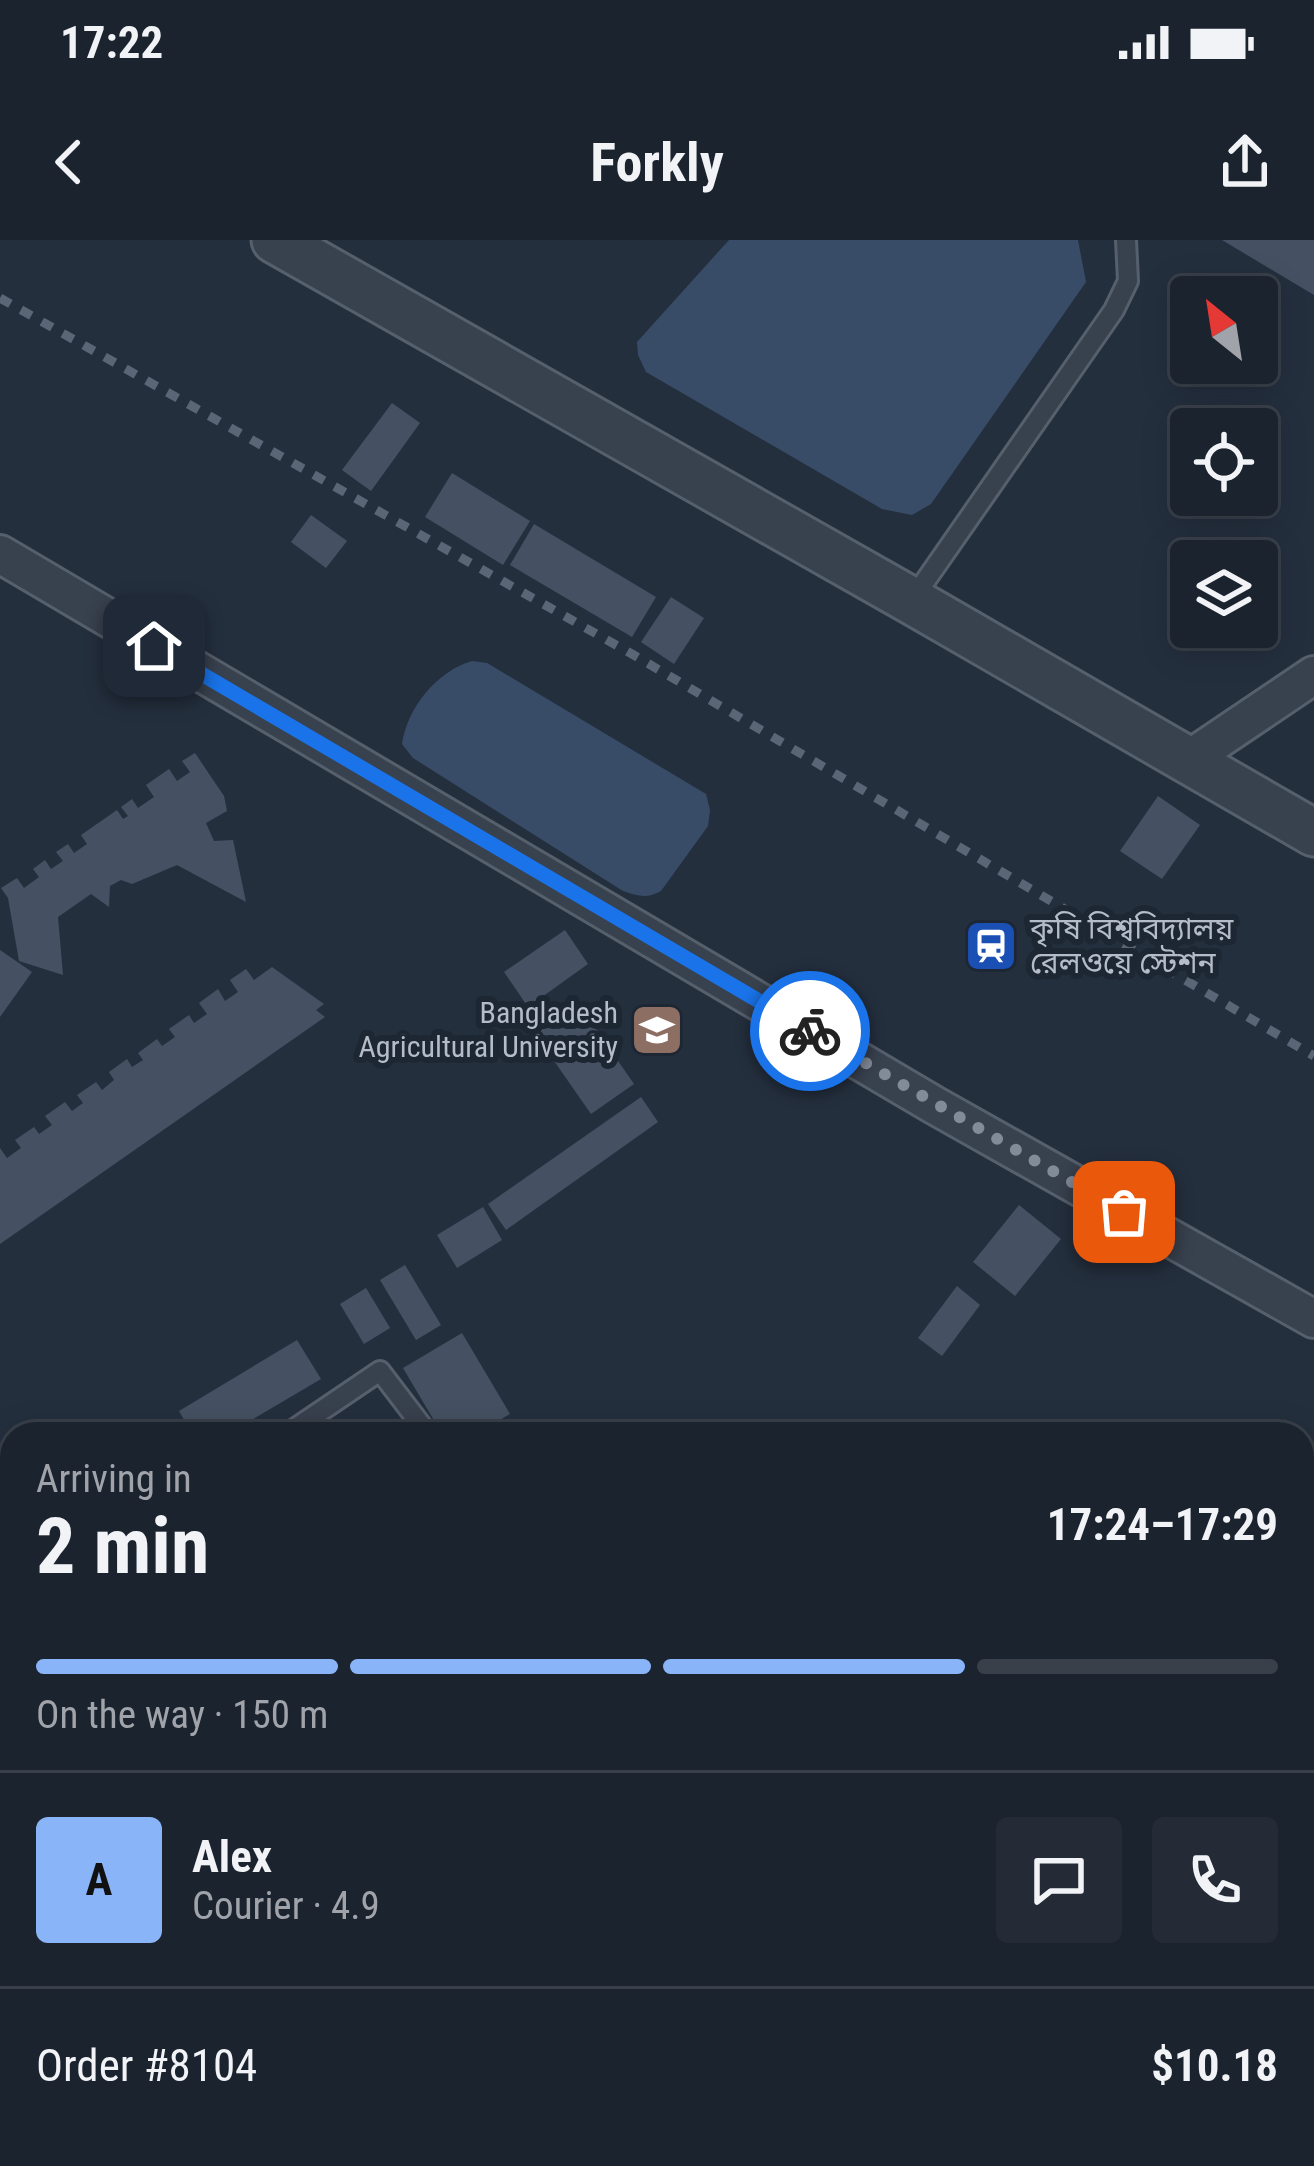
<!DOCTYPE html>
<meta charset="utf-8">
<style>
:root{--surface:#1b232e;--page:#242b36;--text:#f1f3f6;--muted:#a0a4aa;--line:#39404a;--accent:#8ab4f8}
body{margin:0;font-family:"Roboto Condensed","Noto Sans Bengali",sans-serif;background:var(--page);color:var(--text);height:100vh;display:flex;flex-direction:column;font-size:45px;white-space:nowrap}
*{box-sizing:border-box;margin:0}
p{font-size:39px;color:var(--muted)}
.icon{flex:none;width:66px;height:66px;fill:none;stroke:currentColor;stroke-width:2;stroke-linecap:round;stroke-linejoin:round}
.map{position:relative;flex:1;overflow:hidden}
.side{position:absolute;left:0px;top:1182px;width:1314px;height:744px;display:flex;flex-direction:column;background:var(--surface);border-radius:36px 36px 0 0;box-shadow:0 6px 30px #0003,0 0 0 3px var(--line)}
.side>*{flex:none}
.needle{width:78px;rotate:330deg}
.tools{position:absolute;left:1170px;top:36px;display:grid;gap:24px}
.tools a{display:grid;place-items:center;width:108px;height:108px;border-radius:12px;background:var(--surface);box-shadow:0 6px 30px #0003,0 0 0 3px var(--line);font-size:60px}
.pin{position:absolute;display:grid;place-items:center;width:102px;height:102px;color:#fff;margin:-51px;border-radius:24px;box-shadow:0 6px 18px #0006}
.courier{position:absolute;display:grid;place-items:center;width:120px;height:120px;margin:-60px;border:9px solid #1a73e8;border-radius:50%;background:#fff;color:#222;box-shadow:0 3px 15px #0007}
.overview em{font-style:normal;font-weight:700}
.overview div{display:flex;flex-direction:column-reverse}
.overview{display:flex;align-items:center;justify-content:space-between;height:204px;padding:0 36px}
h1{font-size:78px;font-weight:700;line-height:90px}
.bar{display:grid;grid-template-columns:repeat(4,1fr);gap:18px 12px;align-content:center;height:144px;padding:0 36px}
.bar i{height:15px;border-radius:9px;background:var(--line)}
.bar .active{background:var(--accent)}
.bar p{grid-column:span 4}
.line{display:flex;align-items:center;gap:30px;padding:0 36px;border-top:3px solid var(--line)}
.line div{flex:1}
.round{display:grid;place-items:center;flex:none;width:126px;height:126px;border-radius:12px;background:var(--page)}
.status{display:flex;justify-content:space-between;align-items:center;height:84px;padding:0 60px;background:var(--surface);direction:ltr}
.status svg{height:33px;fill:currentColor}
header{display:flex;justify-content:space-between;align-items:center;height:156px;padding:0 36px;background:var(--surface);font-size:54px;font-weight:700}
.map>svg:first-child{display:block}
.green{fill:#263c3f}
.water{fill:#394c67}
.building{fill:#455162}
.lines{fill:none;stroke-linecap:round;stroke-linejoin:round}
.service-casing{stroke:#565f6c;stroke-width:24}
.minor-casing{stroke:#565f6c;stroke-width:42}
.tertiary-casing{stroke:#565f6c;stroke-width:51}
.service{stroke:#38414e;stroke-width:18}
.minor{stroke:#38414e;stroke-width:36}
.tertiary{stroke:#38414e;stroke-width:45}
.rail{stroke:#5a6575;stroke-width:9;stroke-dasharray:12 12;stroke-linecap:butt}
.done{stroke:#828b98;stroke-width:12;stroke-dasharray:0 21.6}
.route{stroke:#1a73e8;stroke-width:15}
.labels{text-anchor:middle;stroke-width:12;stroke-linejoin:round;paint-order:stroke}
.poi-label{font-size:30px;fill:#b4bcc9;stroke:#1d2633;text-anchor:start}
</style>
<div class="status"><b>17:22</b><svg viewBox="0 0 49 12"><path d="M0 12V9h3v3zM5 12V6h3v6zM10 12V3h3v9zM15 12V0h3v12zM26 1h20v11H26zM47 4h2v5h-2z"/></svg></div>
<header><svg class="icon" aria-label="back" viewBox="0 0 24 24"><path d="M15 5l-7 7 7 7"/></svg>Forkly<svg class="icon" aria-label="share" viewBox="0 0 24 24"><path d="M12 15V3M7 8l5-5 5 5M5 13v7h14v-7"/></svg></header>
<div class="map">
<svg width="1314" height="1926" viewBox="0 0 1314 1926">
<rect width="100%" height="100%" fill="#242f3e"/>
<path class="green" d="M 1314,1639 L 1314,1926 L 922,1926 L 938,1914 L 1302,1914 L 1302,1648 Z"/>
<g class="water">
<path d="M 729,0 L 1078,0 L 1086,42 L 931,264 L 912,275 L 882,269 L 646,132 L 638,115 L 637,102 Z"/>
<path d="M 472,421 L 487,423 L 706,554 L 710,570 L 708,586 L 661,651 C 647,659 638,656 623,651 L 413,518 L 402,504 C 407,468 437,431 472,421 Z"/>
</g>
<g class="building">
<path d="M 1222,0 L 1314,0 L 1314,55 Z"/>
<path d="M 392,163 L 420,183 L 371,251 L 342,230 Z"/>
<path d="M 452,233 L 530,281 L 503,325 L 425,277 Z"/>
<path d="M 311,275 L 347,301 L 326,328 L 291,302 Z"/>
<path d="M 534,284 L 656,357 L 632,397 L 510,325 Z"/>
<path d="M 671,357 L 704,378 L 674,424 L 641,402 Z"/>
<path d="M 195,513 L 224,556 L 227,571 L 206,583 L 214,601 L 233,600 L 246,662 L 177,625 L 132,644 L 121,640 L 110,646 L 109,667 L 91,654 L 58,677 L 63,735 L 19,721 L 8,658 L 1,648 L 17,638 L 24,648 L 39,637 L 33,629 L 45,620 L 51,629 L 63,621 L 56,612 L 68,604 L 74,613 L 87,604 L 81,595 L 117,570 L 123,579 L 128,576 L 121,567 L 132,559 L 138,568 L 154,557 L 146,545 L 169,529 L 177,541 L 190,532 L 182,521 Z"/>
<path d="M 1158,556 L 1200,585 L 1162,639 L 1120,611 Z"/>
<path d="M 565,690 L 588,724 L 528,767 L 504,732 Z"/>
<path d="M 0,710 L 32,732 L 0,777 Z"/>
<path d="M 272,727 L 324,764 L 316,770 L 325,777 L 0,1004 L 0,908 L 7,918 L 21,908 L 15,900 L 34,887 L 39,894 L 52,885 L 45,876 L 65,862 L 72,871 L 83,863 L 77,855 L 96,842 L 102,850 L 114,840 L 109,832 L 127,819 L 132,827 L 143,820 L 138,813 L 157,799 L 162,806 L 175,797 L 169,789 L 189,775 L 194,783 L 207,774 L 199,763 L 218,749 L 225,761 L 238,752 L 230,740 L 246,729 L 254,740 Z"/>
<path d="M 577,762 L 634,844 L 591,874 L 534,792 Z"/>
<path d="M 641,857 L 658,882 L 506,990 L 488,964 Z"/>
<path d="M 1019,965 L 1061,999 L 1015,1056 L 973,1022 Z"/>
<path d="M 483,967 L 502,1000 L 457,1028 L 437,995 Z"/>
<path d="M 405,1025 L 441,1085 L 416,1100 L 380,1040 Z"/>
<path d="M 957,1046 L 980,1065 L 942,1116 L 918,1098 Z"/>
<path d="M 366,1048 L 390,1088 L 364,1104 L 340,1064 Z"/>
<path d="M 462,1093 L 510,1174 L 476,1194 L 442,1194 L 403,1128 Z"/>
<path d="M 297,1100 L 321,1139 L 228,1194 L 192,1194 L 179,1171 Z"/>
<path d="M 0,1473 L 12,1493 L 12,1539 L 0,1546 Z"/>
<path d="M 12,1597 L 12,1704 L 0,1688 L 0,1606 Z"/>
<path d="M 0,1739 L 12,1741 L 12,1817 L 0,1815 Z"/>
<path d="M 9,1914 L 85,1914 L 82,1926 L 7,1926 Z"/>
<path d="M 597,1914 L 627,1914 L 633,1926 L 576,1926 Z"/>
</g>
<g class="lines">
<g class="service-casing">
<g id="service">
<path d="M 912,360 L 1114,70 L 1128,41 L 1126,0"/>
<path d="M 287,1194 L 380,1131 L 428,1194"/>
<path d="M 440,1914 L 442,1926"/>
</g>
</g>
<g class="minor-casing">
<g id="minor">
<path d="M 0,314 L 934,865 L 1314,1079"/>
<path d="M 1188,520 L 1314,435"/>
<path d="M 1302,1255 L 1314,1247"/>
<path d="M 131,1926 L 134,1914"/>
<path d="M 354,1926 L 374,1914"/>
</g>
</g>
<g class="tertiary-casing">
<path id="tertiary" d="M 275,0 L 912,361 L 1314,593"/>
</g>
<use href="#service" class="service"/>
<use href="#minor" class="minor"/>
<use href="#tertiary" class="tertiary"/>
<path class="rail" d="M 0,58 L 632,414 L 1314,816"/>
</g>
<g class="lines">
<path class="done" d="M 810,791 L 1124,972"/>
<path class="route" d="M 154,406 L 810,791"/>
</g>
<defs>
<g id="station-square" transform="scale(2.7)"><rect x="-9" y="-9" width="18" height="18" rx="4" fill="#1a4fb4" stroke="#1d2633"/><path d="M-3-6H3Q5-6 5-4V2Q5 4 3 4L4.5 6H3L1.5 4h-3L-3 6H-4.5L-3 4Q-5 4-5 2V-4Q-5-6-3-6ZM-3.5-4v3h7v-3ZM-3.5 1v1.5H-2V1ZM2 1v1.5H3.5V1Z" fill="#fff"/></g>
<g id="university-square" transform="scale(2.7)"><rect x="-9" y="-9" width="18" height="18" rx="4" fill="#8d6e63" stroke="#1d2633"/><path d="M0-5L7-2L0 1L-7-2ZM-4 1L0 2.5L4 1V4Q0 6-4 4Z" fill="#fff"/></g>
</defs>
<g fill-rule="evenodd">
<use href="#station-square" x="991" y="706"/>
<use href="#university-square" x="657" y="790"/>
</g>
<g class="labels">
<g class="poi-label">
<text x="1030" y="699">কৃষি বিশ্ববিদ্যালয়<tspan x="1030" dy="34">রেলওয়ে স্টেশন</tspan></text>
<text x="618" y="783" text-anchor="end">Bangladesh<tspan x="618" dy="34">Agricultural University</tspan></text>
</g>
</g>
</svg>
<div class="tools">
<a><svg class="needle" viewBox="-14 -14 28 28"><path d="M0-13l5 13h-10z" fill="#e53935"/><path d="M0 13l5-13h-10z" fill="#a0a4aa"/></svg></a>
<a><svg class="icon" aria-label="locate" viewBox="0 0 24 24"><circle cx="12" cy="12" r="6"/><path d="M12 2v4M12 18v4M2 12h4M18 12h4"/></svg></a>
<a><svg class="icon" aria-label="layers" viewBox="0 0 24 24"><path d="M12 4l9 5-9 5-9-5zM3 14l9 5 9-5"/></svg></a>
</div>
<div class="pin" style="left:1124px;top:972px;background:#ea580c"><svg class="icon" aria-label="bag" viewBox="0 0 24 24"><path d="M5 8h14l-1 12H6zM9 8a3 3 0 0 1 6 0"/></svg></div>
<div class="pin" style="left:154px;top:406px;background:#1f2937"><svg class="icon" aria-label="home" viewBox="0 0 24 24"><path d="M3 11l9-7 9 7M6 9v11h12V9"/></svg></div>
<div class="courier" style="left:810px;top:791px"><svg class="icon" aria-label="bike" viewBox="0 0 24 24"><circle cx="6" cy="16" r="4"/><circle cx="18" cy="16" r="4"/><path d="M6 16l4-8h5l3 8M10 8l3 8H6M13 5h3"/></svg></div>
<section class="side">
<div class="overview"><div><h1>2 min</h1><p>Arriving in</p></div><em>17:24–17:29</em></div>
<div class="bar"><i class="active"></i><i class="active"></i><i class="active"></i><i></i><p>On the way · 150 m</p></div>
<div class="line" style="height:216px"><b class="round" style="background:var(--accent);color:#111">A</b><div><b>Alex</b><p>Courier · 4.9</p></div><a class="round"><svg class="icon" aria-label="chat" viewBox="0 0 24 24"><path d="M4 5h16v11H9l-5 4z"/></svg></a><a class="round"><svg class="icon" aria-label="phone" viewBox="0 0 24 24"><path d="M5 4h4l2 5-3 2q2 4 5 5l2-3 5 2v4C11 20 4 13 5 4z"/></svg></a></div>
<div class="line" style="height:156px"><div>Order #8104</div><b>$10.18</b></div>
</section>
</div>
